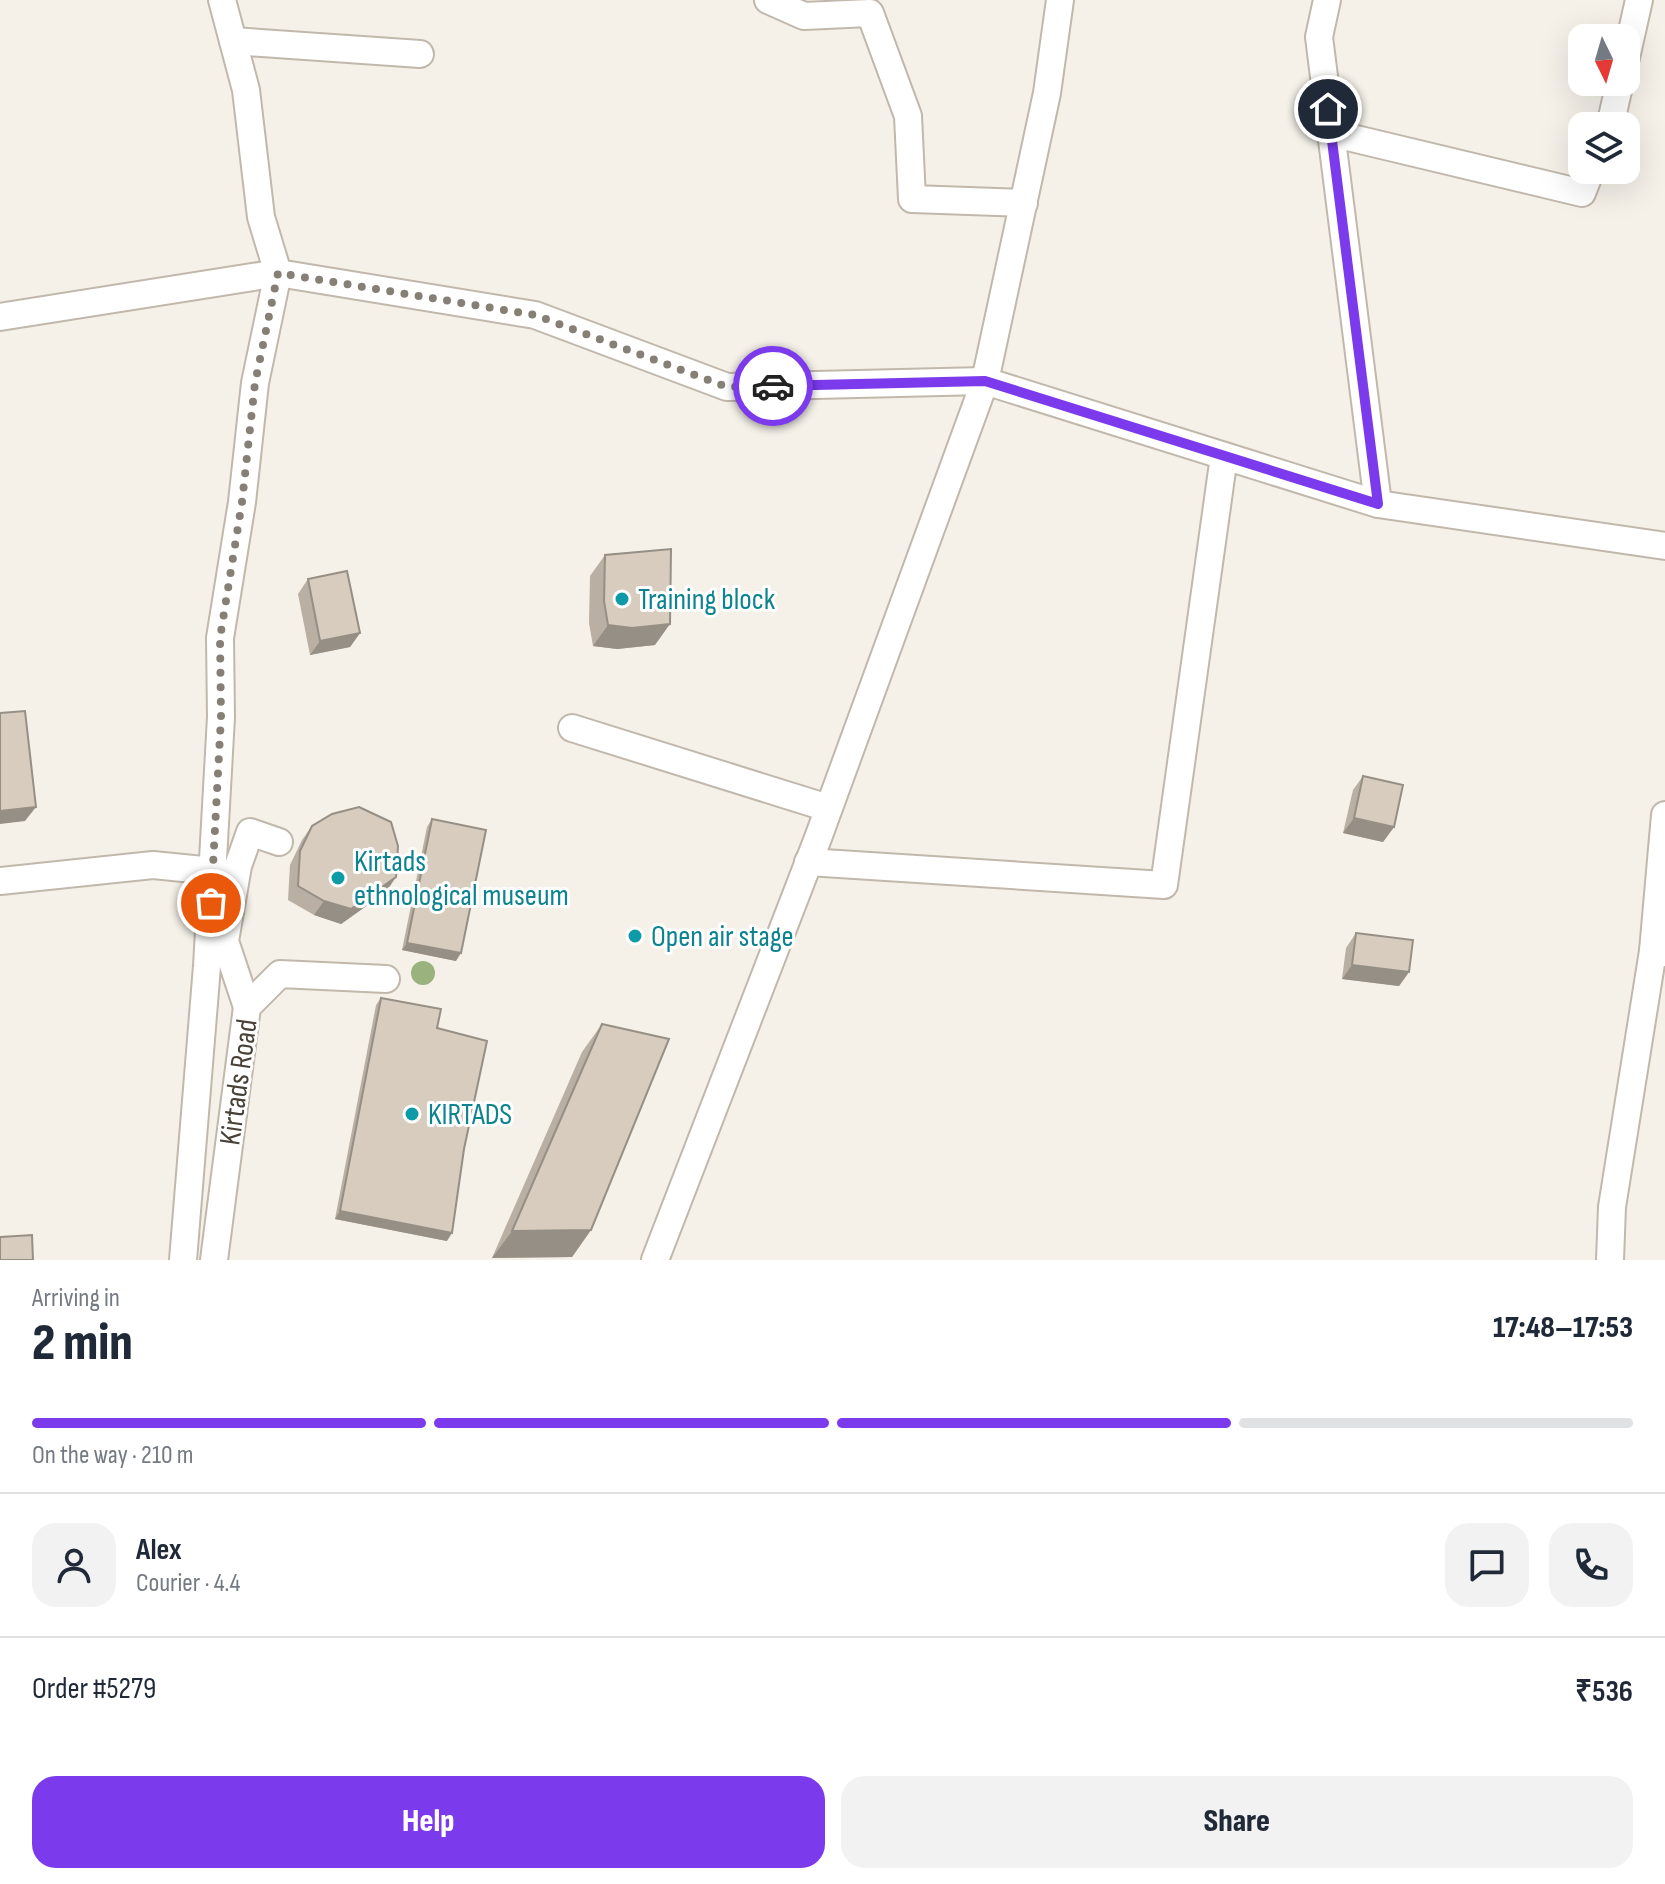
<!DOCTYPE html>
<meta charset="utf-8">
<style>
:root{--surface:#fff;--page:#f2f2f3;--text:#1f2937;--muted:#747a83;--line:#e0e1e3;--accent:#7c3aed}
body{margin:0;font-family:"Sofia Sans Condensed",sans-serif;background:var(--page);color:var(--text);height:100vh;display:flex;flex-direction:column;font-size:30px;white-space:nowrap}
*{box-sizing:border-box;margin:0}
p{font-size:26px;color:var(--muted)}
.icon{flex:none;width:44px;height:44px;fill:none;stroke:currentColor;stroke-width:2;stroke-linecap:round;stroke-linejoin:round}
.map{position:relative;height:1260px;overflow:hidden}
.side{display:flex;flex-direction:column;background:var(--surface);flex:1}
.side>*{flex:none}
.needle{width:52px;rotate:175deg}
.controls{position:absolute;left:1568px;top:24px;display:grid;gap:16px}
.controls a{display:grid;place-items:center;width:72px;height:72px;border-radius:16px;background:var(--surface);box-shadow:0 8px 32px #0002;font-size:40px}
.pin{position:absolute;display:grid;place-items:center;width:68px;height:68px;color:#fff;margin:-34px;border:4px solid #fff;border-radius:50%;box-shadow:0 2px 8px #0007}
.courier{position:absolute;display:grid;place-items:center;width:80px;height:80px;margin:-40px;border:6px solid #7c3aed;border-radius:50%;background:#fff;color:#222;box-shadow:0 2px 10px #0007}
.overview em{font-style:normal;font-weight:800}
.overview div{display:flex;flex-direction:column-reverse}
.overview{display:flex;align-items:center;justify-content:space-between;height:136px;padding:0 32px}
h1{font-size:52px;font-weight:800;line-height:60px}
.bar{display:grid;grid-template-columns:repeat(4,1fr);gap:12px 8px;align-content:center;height:96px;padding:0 32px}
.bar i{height:10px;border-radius:6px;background:var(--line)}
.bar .selected{background:var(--accent)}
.bar p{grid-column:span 4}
.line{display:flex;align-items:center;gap:20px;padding:0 32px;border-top:2px solid var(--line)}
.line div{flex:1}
.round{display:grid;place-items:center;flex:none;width:84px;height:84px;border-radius:24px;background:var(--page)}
.cta{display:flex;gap:16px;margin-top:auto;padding:16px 32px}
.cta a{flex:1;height:92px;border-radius:24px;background:var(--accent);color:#fff;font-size:32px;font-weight:800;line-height:92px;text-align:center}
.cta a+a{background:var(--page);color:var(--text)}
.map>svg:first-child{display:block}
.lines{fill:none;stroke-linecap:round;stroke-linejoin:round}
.street-casing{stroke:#c1b8ab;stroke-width:30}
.street{stroke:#fff;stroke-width:26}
.tree{fill:#99b27e}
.wall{fill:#b9afa3}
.shaded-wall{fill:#968f85}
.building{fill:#d7ccbe;stroke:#968f85;stroke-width:2}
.done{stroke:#857f75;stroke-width:8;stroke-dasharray:0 14.4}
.route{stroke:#7c3aed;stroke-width:10}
.culture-dot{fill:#0f9aa8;stroke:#fff;stroke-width:3}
.labels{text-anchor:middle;stroke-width:6;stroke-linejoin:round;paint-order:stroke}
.culture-label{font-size:30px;fill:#0d838f;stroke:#fff;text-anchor:start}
.street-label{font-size:30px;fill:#494137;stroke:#fff}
</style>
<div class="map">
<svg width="1665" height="1260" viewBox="0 0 1665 1260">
<rect width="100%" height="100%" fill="#f5f1e9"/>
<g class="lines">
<g class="street-casing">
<g id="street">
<path d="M 768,0 L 804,16 L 870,13 L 908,116 L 912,199 L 1024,203"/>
<path d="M 1327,0 L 1319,37 L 1378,504"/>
<path d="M 233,41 L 420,54"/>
<path d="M 1626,58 L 1639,0"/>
<path d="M 1610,126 L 1620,82"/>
<path d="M 1331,133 L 1582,193 L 1591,170"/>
<path d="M 0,317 L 278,273 L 535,315 L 727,387 L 985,381 L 1378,504 L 1665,546"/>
<path d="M 572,728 L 828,808"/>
<path d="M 808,862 L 1164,885 L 1224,456"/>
<path d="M 0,881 L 153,865 L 213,871"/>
<path d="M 1653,951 L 1665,815"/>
<path d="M 247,1007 L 225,941 L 238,866 L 250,832 L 279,842"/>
<path d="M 183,1260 L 207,966 L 221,717 L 220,638 L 242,502 L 255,383 L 278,273 L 261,217 L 246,90 L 222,0"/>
<path d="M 214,1260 L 247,1007 L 280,974 L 386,979"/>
<path d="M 655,1260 L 818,838 L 985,381 L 1047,93 L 1060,0"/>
<path d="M 1610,1260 L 1612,1207 L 1653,951 L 1665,953"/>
</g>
</g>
<use href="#street" class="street"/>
</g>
<circle class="tree" cx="423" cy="973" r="12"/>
<g class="wall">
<path d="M 605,555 L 655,645 L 617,649 L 593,646 L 589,623 L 590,576 Z"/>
<path d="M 308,579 L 360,633 L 350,647 L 310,655 L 298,594 Z"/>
<path d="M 1363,776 L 1394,827 L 1383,842 L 1343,833 L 1353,790 Z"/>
<path d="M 432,819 L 456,961 L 402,950 L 427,827 Z"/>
<path d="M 312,826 L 386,892 L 341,924 L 314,915 L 288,900 L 290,865 L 302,840 Z"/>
<path d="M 1356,933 L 1409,972 L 1399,986 L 1342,979 L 1346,948 Z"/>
<path d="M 381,998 L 437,1028 L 447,1241 L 335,1219 L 376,1005 Z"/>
<path d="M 602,1024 L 591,1230 L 572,1257 L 492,1258 L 582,1052 Z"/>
</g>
<g class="shaded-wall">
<path d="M 670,624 L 655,645 L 617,649 L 593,646 L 608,625 Z"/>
<path d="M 360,633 L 350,647 L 310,655 L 320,641 Z"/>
<path d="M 36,807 L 25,821 L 0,824 L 0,811 Z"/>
<path d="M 1354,818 L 1394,827 L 1383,842 L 1343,833 Z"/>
<path d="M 396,877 L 386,892 L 341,924 L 314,915 L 324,901 Z"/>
<path d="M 407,943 L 461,953 L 456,961 L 402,950 Z"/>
<path d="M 1352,965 L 1409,972 L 1399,986 L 1342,979 Z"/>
<path d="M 340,1211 L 452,1233 L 447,1241 L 335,1219 Z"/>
<path d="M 591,1230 L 572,1257 L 492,1258 L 512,1231 Z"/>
</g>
<g class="building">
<path d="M 671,549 L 670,624 L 632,628 L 608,625 L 604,601 L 605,555 Z"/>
<path d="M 347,571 L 360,633 L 320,641 L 308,579 Z"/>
<path d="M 25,711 L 36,807 L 0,811 L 0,713 Z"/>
<path d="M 1363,776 L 1403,785 L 1394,827 L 1354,818 Z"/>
<path d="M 359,807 L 391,822 L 398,846 L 396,877 L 351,909 L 324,901 L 298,886 L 300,851 L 312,826 L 332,814 Z"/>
<path d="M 432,819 L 486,830 L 461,953 L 407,943 Z"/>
<path d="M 1356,933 L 1413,940 L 1409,972 L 1352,965 Z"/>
<path d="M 381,998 L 441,1009 L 437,1028 L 487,1041 L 464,1149 L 452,1233 L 340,1211 Z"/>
<path d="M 602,1024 L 669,1039 L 591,1230 L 512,1231 Z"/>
<path d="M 32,1235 L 33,1260 L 0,1260 L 0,1237 Z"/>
</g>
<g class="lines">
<path class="done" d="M 211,903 L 221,717 L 220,638 L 242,502 L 255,383 L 278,273 L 535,315 L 727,387 L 773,386"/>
<path class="route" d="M 773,386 L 985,381 L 1378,504 L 1328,109"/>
</g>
<g class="culture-dot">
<circle cx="622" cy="599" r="8"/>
<circle cx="338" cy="878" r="8"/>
<circle cx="635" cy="936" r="8"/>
<circle cx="412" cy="1114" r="8"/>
</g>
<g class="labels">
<g class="culture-label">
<text x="638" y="609">Training block</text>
<text x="354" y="871">Kirtads<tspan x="354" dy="34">ethnological museum</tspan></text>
<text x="651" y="946">Open air stage</text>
<text x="428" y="1124">KIRTADS</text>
</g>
<g class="street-label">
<text transform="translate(238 1082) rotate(-82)" y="10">Kirtads Road</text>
</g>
</g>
</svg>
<div class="controls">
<a><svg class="needle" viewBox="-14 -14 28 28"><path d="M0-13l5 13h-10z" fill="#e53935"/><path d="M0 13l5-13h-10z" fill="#747a83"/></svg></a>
<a><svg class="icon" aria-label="layers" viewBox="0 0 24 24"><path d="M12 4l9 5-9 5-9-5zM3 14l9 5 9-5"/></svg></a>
</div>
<div class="pin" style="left:211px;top:903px;background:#ea580c"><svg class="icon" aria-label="bag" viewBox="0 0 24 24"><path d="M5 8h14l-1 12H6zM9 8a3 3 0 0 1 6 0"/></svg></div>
<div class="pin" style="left:1328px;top:109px;background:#1f2937"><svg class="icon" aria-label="home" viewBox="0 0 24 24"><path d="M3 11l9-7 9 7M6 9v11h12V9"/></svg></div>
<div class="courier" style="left:773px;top:386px"><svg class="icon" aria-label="car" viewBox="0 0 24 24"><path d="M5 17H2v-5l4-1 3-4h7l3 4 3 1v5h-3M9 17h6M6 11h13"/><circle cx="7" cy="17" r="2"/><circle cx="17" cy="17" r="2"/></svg></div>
</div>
<section class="side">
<div class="overview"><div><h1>2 min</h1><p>Arriving in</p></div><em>17:48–17:53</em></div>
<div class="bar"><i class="selected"></i><i class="selected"></i><i class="selected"></i><i></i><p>On the way · 210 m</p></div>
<div class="line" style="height:144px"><a class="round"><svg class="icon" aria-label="person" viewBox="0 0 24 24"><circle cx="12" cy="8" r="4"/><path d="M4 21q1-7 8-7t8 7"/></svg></a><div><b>Alex</b><p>Courier · 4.4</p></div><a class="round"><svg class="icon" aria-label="chat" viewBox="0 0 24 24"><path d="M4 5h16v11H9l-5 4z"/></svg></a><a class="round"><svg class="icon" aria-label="phone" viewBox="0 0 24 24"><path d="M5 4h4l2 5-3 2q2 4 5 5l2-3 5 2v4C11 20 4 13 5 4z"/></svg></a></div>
<div class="line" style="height:104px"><div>Order #5279</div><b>₹536</b></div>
<div class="cta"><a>Help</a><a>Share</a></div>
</section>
